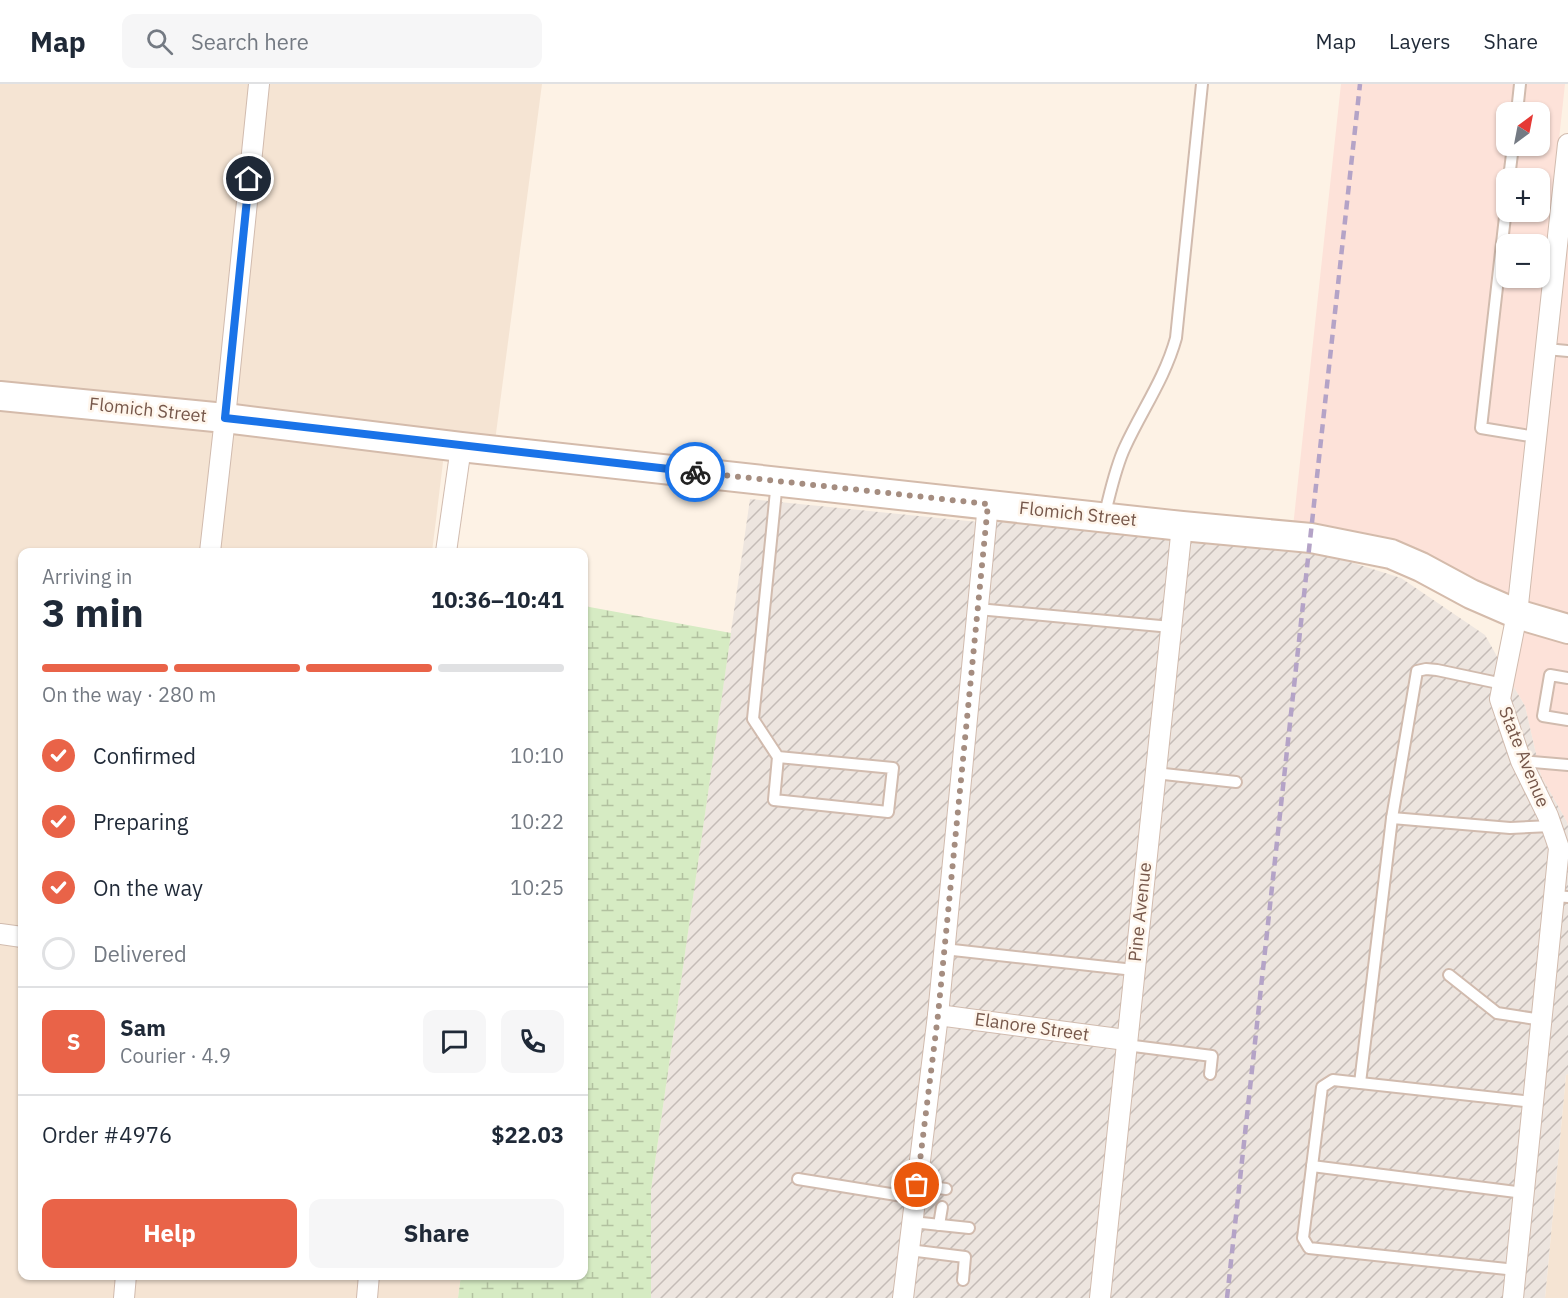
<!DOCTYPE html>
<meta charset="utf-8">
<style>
:root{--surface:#fff;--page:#f6f6f7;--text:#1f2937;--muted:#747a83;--line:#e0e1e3;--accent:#e96348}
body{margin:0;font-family:"IBM Plex Sans",sans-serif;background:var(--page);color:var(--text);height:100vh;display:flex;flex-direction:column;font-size:22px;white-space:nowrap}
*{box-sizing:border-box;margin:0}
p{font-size:20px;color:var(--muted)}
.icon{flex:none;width:33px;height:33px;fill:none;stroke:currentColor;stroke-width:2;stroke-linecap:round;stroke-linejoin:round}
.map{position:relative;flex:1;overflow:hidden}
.panel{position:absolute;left:18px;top:464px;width:570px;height:732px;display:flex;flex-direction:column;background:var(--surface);border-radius:12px;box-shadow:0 2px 4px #0004}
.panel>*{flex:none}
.needle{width:39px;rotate:32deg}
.fabs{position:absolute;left:1496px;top:18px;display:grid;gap:12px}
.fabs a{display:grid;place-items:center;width:54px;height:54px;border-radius:12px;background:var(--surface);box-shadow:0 2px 4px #0004;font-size:30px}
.pin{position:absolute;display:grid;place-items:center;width:51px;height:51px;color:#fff;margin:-26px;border:3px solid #fff;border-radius:50%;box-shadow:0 2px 6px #0007}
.courier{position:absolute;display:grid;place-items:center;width:60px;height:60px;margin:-30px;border:4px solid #1a73e8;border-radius:50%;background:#fff;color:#222;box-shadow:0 2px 8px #0007}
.headline em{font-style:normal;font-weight:800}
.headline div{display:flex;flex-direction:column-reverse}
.headline{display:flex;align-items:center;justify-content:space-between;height:102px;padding:0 24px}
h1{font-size:39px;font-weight:800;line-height:45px}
.bar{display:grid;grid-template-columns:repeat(4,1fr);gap:9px 6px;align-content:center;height:72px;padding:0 24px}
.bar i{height:8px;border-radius:4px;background:var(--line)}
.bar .current{background:var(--accent)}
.bar p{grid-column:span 4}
.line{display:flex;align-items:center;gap:15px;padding:0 24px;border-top:2px solid var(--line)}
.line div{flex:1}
.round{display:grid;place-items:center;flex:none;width:63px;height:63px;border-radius:12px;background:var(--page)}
ol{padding:0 24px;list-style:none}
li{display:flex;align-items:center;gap:18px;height:66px}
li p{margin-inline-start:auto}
li .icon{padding:6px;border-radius:50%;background:var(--accent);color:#fff;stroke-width:4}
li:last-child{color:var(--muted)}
li i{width:33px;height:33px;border:3px solid var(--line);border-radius:50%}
.button{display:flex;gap:12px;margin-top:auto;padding:12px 24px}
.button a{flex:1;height:69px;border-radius:12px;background:var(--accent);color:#fff;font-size:24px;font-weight:800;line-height:69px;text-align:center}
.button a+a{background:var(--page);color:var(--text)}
header{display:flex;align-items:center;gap:36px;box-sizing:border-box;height:84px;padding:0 30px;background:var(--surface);border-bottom:2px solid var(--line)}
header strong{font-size:28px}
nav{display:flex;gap:33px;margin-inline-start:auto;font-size:21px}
.search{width:420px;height:54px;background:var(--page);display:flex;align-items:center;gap:15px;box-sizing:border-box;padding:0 21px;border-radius:12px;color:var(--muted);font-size:22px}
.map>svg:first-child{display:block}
.residential{fill:#f5e4d3}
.commercial{fill:#fde2d9;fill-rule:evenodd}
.industrial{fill:url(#industrial-furrows)}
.wetland{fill:url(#wetland-marsh)}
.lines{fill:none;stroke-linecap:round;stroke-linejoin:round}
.lane-casing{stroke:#d1bbae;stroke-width:14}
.street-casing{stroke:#d1bbae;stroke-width:22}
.secondary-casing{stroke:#d4bbab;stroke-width:32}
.lane{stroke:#fff;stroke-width:10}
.street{stroke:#fff;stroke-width:20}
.secondary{stroke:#fff;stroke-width:28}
.rail{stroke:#b4a3c7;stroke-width:4.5;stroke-dasharray:9 6;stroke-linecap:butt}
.done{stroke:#a58d80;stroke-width:6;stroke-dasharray:0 10.8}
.route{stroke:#1a73e8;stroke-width:8}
.labels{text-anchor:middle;stroke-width:5;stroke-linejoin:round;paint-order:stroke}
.street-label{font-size:18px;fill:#76574a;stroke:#fff6ec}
</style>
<header>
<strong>Map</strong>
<div class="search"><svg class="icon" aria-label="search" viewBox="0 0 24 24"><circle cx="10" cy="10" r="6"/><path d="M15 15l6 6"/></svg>Search here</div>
<nav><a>Map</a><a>Layers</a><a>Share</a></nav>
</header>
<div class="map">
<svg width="1568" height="1214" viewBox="0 0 1568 1214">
<defs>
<pattern id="industrial-furrows" width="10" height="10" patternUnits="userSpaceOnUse" patternTransform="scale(1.5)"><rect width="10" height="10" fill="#ede5df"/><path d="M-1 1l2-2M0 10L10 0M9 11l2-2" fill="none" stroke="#c5bcb7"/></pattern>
<pattern id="wetland-marsh" width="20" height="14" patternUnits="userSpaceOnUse" patternTransform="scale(1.5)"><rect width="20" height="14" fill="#d6ebc3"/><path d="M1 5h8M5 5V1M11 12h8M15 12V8" fill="none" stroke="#b2c1a0"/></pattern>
</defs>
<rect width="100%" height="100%" fill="#fdf2e5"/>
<g class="residential">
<path d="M 0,0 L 250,0 L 218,324 L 0,302 Z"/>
<path d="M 268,0 L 542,0 L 495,357 L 235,325 Z"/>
<path d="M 0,322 L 215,343 L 201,468 L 22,468 L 22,843 L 0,840 Z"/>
<path d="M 233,344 L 444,370 L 432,468 L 219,468 Z"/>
<path d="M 0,859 L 22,862 L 22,1191 L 117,1191 L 115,1214 L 0,1214 Z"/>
<path d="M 1568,990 L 1568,1214 L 1545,1214 L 1566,991 Z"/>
<path d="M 135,1191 L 360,1191 L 358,1214 L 133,1214 Z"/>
<path d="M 378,1191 L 461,1191 L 458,1214 L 376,1214 Z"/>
</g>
<g class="commercial">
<path d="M 1341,0 L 1565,0 L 1509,516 L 1293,443 ZM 1506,28 L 1539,28 L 1539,62 L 1506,62 ZM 1506,94 L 1539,94 L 1539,128 L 1506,128 ZM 1506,160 L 1539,160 L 1539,194 L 1506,194 Z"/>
<path d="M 1568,140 L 1568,535 L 1526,523 Z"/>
<path d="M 1523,543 L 1568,554 L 1568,743 L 1567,738 L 1541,692 L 1525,622 L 1512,600 Z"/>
</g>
<g class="industrial">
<path d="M 750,415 L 978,438 L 929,930 L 894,1214 L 651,1214 L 651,1106 Z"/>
<path d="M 995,438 L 1087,441 L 1172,451 L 1119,945 L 948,922 Z"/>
<path d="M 1190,453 L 1309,465 L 1401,494 L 1485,551 L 1499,576 L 1513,681 L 1539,736 L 1550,766 L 1504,1214 L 1109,1214 Z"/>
<path d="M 1512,600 L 1525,622 L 1541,692 L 1567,738 L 1568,743 L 1568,990 L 1566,991 L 1545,1214 L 1521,1214 L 1568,764 L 1556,727 L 1530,672 L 1510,613 Z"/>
<path d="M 945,941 L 1116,964 L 1091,1214 L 912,1214 Z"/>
</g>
<path class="wetland" d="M 584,522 L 731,549 L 651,1106 L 651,1214 L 458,1214 L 461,1191 L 584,1191 Z"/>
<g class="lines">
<g class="lane-casing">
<g id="lane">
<path d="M 1517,28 L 1520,0"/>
<path d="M 1509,94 L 1513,62"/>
<path d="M 1506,124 L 1481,344 L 1536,353"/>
<path d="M 1546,265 L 1568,267"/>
<path d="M 777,397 L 753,635 L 778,673 L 893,684 L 888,728 L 774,716 L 778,673"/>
<path d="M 1104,433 C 1110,410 1115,384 1125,363 C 1142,326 1165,294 1176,254 L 1202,0"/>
<path d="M 978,525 L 1171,543"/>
<path d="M 1568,594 L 1550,591 L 1543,632 L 1568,636"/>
<path d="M 1521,677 L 1568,681"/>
<path d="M 1155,689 L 1236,698"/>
<path d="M 1392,734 L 1510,744 L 1551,742"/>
<path d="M 1555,812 L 1568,813"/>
<path d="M 944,865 L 1134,886"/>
<path d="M 1449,891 L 1497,929 L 1542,936"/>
<path d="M 1126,961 L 1212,972 L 1210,990"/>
<path d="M 1360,999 L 1392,734 L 1417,587 L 1426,585 L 1437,586 L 1503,600"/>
<path d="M 1312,1082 L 1524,1109"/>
<path d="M 798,1095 L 915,1114"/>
<path d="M 917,1101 L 946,1105"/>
<path d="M 912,1138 L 969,1144"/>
<path d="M 939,1141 L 942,1123"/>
<path d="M 909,1166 L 965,1173 L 963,1196"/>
<path d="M 1516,1186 L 1309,1164 L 1303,1154 L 1322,1003 L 1333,996 L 1533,1018"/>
</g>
</g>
<g class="street-casing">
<g id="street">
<path d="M 210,468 L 225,334 L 259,0"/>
<path d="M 446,468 L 461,363"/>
<path d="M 0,850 L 22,853"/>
<path d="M 938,931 L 1126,956"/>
<path d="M 124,1214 L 126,1191"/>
<path d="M 367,1214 L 369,1191"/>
<path d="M 903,1214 L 938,931 L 988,420"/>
<path d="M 1100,1214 L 1182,442"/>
<path d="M 1513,1214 L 1559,764 L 1548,732 L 1521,677 L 1500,615 L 1517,530 L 1568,60"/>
</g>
</g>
<g class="secondary-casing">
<path id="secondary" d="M 0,312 L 225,334 L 461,363 L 1182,442 L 1311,454 L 1391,470 L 1421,483 L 1471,510 L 1517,530 L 1568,545"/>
</g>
<use href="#lane" class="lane"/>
<use href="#street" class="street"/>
<use href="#secondary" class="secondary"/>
<path class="rail" d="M 1227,1214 L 1360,0"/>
</g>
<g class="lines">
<path class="done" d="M 695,388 L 988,420 L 938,931 L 917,1101"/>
<path class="route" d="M 249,95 L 225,334 L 695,388"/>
</g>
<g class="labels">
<g class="street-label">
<text transform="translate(148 326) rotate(6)" y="6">Flomich Street</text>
<text transform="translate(1078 430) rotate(6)" y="6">Flomich Street</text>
<text transform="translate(1524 673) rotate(68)" y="6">State Avenue</text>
<text transform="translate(1140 828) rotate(-84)" y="6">Pine Avenue</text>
<text transform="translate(1032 943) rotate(8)" y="6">Elanore Street</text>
</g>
</g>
</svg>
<div class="fabs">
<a><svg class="needle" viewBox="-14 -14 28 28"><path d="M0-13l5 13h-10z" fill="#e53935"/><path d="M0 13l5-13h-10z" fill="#747a83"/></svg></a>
<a>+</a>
<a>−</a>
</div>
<div class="pin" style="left:917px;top:1101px;background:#ea580c"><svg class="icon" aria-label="bag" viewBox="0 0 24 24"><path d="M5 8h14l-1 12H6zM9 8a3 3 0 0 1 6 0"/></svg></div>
<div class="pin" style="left:249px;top:95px;background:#1f2937"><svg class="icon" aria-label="home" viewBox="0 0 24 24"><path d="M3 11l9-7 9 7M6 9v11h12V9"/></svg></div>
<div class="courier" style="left:695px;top:388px"><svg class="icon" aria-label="bike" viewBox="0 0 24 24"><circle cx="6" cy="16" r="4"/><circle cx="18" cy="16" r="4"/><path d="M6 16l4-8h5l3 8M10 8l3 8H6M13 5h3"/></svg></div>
<section class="panel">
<div class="headline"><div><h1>3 min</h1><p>Arriving in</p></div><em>10:36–10:41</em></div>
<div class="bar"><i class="current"></i><i class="current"></i><i class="current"></i><i></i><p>On the way · 280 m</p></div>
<ol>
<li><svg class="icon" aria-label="check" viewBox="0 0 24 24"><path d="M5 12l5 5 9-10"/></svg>Confirmed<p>10:10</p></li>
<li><svg class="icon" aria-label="check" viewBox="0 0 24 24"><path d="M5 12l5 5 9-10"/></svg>Preparing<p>10:22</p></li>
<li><svg class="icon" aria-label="check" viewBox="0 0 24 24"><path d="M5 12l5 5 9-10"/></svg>On the way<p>10:25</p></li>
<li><i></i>Delivered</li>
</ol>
<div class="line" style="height:108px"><b class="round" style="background:var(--accent);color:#fff">S</b><div><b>Sam</b><p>Courier · 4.9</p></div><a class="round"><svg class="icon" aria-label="chat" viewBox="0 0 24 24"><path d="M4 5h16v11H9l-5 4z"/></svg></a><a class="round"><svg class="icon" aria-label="phone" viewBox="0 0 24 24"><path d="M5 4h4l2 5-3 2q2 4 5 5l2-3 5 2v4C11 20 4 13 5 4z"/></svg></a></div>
<div class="line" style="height:78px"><div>Order #4976</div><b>$22.03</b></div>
<div class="button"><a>Help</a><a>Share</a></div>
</section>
</div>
